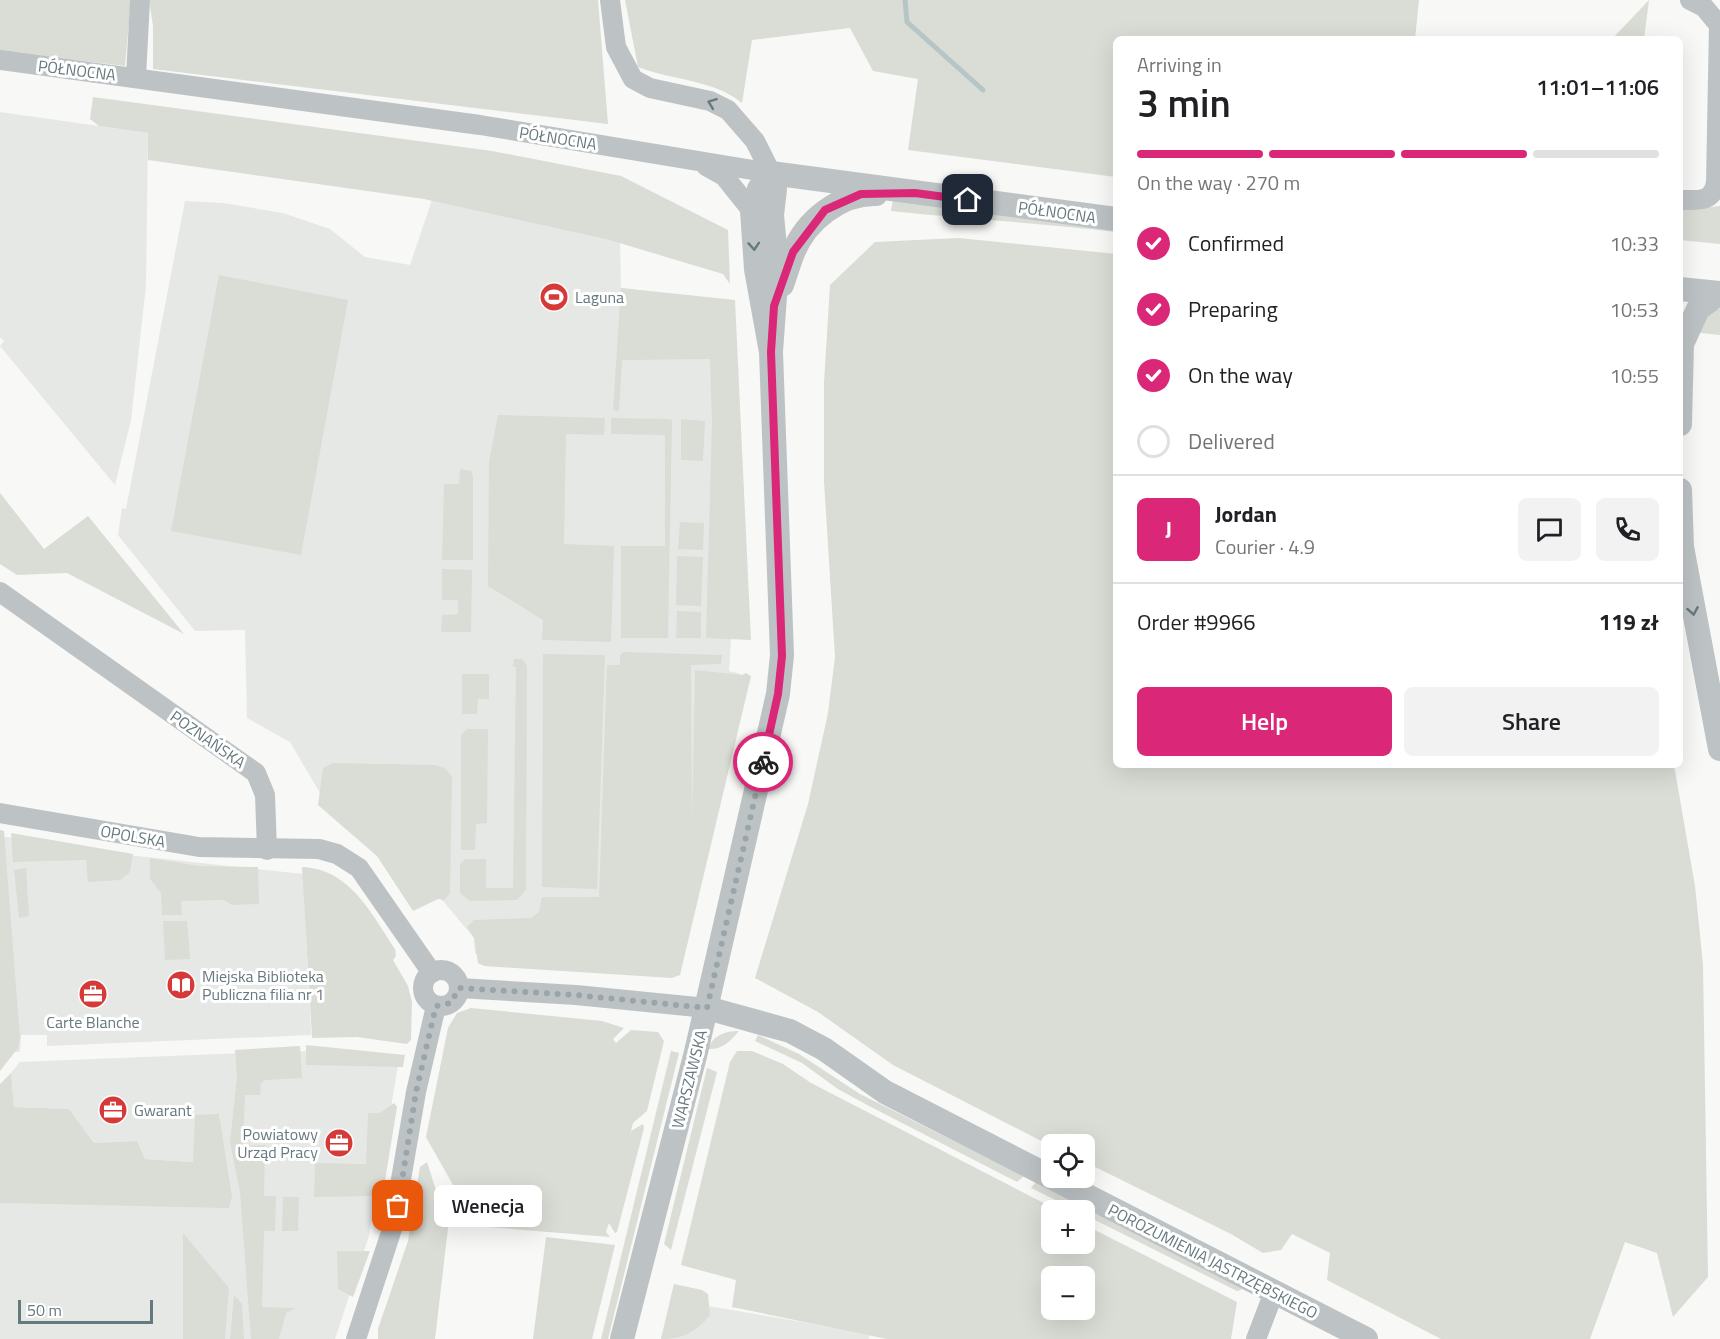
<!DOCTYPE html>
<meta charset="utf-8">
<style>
:root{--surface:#fff;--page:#f2f2f2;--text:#202124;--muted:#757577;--line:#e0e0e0;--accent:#db2777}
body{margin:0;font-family:"Titillium Web",sans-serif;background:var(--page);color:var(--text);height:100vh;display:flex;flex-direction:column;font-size:22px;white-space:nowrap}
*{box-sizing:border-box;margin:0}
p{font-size:20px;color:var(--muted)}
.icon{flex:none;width:33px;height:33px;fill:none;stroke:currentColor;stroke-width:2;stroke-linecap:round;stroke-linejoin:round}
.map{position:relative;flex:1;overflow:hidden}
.sheet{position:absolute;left:1113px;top:36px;width:570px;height:732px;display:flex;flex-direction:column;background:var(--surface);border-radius:9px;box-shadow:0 6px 24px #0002}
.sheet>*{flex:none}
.fabs{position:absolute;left:1041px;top:1134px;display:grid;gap:12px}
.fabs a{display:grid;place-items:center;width:54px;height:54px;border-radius:9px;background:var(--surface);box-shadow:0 6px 24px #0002;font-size:30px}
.scale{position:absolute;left:18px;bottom:15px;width:135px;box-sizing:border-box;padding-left:6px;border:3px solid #66797e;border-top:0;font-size:16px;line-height:21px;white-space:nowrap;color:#66797e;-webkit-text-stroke:4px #fff;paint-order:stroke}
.pin{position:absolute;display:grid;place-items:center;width:51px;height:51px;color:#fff;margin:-26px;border-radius:12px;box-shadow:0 3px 9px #0006}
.courier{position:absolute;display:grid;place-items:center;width:60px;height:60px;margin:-30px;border:4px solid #db2777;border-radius:50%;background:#fff;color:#222;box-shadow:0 2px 8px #0007}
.bubble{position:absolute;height:42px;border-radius:9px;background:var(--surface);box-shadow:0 6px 24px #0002;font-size:20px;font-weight:600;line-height:42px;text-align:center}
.head em{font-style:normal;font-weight:600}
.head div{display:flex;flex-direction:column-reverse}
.head{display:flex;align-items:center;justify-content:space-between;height:102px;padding:0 24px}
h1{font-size:39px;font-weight:600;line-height:45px}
.bar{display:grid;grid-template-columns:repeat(4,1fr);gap:9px 6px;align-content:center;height:72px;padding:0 24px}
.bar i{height:8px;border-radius:4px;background:var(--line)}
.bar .selected{background:var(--accent)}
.bar p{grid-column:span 4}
.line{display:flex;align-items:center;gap:15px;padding:0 24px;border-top:2px solid var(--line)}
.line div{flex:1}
.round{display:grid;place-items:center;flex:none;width:63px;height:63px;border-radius:9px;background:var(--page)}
ol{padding:0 24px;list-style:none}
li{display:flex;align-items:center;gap:18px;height:66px}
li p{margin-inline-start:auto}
li .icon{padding:6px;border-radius:50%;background:var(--accent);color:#fff;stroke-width:4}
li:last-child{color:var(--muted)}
li i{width:33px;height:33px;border:3px solid var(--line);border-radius:50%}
.button{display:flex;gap:12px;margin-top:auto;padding:12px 24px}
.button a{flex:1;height:69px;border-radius:9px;background:var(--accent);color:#fff;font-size:24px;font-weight:600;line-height:69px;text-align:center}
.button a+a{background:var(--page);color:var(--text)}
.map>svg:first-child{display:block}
.built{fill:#e6e8e6}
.green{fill:#d9ddd5;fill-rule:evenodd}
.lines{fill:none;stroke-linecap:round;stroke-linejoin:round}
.stream{stroke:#b6c5c6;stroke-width:5}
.minor{stroke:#bdc3c5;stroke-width:20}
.tertiary{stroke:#bdc3c5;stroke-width:24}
.oneway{stroke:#66797e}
.done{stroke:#99a5a8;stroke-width:6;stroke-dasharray:0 10.8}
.route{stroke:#db2777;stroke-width:8}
.labels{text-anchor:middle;stroke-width:6;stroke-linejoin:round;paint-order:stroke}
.street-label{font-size:16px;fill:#66797e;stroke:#fff}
.poi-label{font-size:16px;fill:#66797e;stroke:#fff;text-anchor:start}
</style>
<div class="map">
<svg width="1720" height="1339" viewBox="0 0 1720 1339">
<rect width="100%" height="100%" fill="#f8f8f6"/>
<g class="built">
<path d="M 0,112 L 148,133 L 146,285 L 131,420 L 115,485 L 0,346 L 4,341 L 0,337 Z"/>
<path d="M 433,197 L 620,239 L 621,288 L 721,300 L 731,639 L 729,671 L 741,674 L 719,784 L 676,959 L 475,954 L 474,938 L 438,895 L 380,852 L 330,810 L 290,742 L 247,718 L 245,630 L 195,631 L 118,535 L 122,508 L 126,509 L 185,201 L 223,203 L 283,213 L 330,229 L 365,257 L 410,265 Z"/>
<path d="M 0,836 L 128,855 L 303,874 L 311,1035 L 47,1046 L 47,1035 L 21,1035 L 20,1052 L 0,1052 Z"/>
<path d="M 295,1051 L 355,1052 L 399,1060 L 369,1236 L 335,1339 L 0,1339 L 0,1203 L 230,1206 L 219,1114 L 193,1162 L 145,1159 L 137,1141 L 94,1143 L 69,1109 L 14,1107 L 11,1073 L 20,1062 Z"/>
<path d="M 674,1284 L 708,1306 L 814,1324 L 869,1335 L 869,1339 L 661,1339 Z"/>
</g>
<g class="green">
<path d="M 0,0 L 131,0 L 125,66 L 0,51 Z"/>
<path d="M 149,0 L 598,0 L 608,124 L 153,69 L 153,26 Z"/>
<path d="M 625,0 L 1419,0 L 1415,39 L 1116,39 L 1116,177 L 908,150 L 918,79 L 873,71 L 850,28 L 752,40 L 742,103 C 715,80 671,80 638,67 Z"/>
<path d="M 1649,0 L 1644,39 L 1612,39 Z"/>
<path d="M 93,97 L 492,151 L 621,176 L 728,230 L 730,284 L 723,274 L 606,239 L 424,199 L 148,160 L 148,133 L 99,126 L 90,119 Z"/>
<path d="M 893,200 L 1116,229 L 1116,232 C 1041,223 966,219 891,211 Z"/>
<path d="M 1720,206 L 1720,244 L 1680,240 L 1680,210 Z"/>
<path d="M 959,238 L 1116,254 L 1116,765 L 1674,765 L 1695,886 L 1703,964 L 1708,1277 L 1673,1317 L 1657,1253 L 1625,1242 L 1590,1339 L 1441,1339 L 1327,1280 L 1330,1253 L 1292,1234 L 1281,1250 L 1263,1253 L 1231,1234 L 1085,1162 L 1084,1144 L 1051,1146 L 1010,1125 L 893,1065 L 818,1012 L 755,978 L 808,804 L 828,713 L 835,657 L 824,481 L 824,383 L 830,285 L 875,242 Z"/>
<path d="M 219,275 L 348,300 L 301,555 L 171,531 Z"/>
<path d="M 621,288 L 735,300 L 751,640 L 706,638 L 712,422 L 710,359 L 622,360 L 619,411 L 613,410 Z"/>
<path d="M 1709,308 L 1720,309 L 1720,335 L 1692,332 Z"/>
<path d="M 498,415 L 605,418 L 604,435 L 566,434 L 564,544 L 614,546 L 611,642 L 542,640 L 543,620 L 488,586 L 489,462 Z"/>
<path d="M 611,418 L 671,419 L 672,421 L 668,638 L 621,638 L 621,546 L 665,546 L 665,435 L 611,434 Z"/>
<path d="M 681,419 L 705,421 L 703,461 L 681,460 Z"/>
<path d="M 460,469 L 471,471 L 473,476 L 473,560 L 442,560 L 444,484 L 459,484 Z"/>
<path d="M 0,493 L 44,549 L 88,516 L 184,634 L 67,573 L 17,575 L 0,564 Z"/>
<path d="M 680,522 L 704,523 L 703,550 L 678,549 Z"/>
<path d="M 677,556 L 703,557 L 701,606 L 676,605 Z"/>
<path d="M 442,569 L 472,570 L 471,632 L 441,632 L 442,615 L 458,614 L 458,600 L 442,600 Z"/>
<path d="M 677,611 L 701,612 L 701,638 L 676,638 Z"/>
<path d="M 623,652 L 722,655 L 721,664 L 691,665 L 692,819 L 695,670 L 742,675 L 746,673 L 751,676 L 680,975 L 672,978 L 484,966 L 478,963 L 474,938 L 467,927 L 474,920 L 531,918 L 539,912 L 542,897 L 599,897 L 607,665 L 620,665 L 620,655 Z"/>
<path d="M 543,654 L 605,655 L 597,889 L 542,887 Z"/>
<path d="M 514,659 L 522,659 L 527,666 L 526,890 L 517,900 L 470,901 L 460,893 L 460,864 L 465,859 L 486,859 L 486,888 L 513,888 L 516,667 L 513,667 Z"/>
<path d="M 462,674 L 489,674 L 489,699 L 478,699 L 477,714 L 462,714 Z"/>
<path d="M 467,729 L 488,729 L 487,823 L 476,824 L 475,850 L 461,850 L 461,735 Z"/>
<path d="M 333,763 L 435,765 L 445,768 L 452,777 L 450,893 L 444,900 L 438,899 L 413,911 L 377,856 L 318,805 L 323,768 Z"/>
<path d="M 0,830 L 4,831 L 20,1038 L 18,1048 L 0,1071 Z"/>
<path d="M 11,833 L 133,854 L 130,872 L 120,880 L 88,882 L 86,860 L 13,862 Z"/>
<path d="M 150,858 L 199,866 L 258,867 L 259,904 L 232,905 L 224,900 L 181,901 L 182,915 L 162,915 L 161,893 L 150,879 Z"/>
<path d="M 302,867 C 350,869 371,913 395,949 L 396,956 L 393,960 L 408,986 L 412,1002 L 411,1040 L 407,1044 L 357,1037 L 312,1038 Z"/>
<path d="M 26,868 L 29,916 L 19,918 L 14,870 Z"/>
<path d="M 163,921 L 187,921 L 190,959 L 165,960 Z"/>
<path d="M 471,1008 L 602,1021 L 624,1028 L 613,1039 L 616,1043 L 631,1030 L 658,1032 L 664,1041 L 647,1111 L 633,1123 L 631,1131 L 643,1124 L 644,1128 L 617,1232 L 615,1233 L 609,1223 L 606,1232 L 610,1237 L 476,1226 L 426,1137 L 448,1028 L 457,1013 Z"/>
<path d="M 739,1031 C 730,1041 723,1050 708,1049 C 713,1035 726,1031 739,1031 Z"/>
<path d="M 758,1035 L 799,1054 L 860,1094 L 1024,1176 L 1017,1182 L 869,1106 L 838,1089 L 802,1063 L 755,1041 Z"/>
<path d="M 306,1045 L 405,1055 L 403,1067 L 306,1065 Z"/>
<path d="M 300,1046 L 302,1078 L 265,1080 L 261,1083 L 260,1095 L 245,1095 L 243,1146 L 265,1145 L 264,1196 L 276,1196 L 275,1231 L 264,1231 L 262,1307 L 296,1308 L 286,1313 L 279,1339 L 251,1339 L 240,1192 L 230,1142 L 237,1077 L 235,1050 Z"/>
<path d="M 671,1051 L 679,1053 L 608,1339 L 601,1339 Z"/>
<path d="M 737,1051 L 752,1051 L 783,1064 L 811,1083 L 1057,1210 L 1052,1210 L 1052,1244 L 1084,1244 L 1085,1225 L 1237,1302 L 1231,1339 L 887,1339 L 732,1307 L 736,1280 L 681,1265 L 730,1062 ZM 1084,1276 L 1084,1310 L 1052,1310 L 1052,1276 Z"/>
<path d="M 707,1068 L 717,1072 L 671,1250 L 664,1244 Z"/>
<path d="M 11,1073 L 14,1107 L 69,1109 L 94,1143 L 137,1141 L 145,1159 L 193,1162 L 195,1115 L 219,1114 L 232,1197 L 229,1208 L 0,1203 L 0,1084 Z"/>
<path d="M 394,1103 L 397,1107 L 382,1199 L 375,1196 L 314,1197 L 315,1163 L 366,1164 L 368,1113 L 380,1113 Z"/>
<path d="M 427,1162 L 448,1228 L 435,1339 L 378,1339 L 378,1329 L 408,1241 L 420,1167 Z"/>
<path d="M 1036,1182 L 1243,1285 L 1241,1290 L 1237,1291 L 1085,1215 L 1084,1210 L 1076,1210 L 1031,1188 Z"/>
<path d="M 283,1197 L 299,1197 L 298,1231 L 282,1231 Z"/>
<path d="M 183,1233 L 229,1288 L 225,1339 L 183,1339 Z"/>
<path d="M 546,1237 L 615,1245 L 592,1339 L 533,1339 Z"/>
<path d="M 337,1251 L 370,1251 L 353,1297 L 338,1289 Z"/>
<path d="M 674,1284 L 702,1290 L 708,1294 L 710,1315 C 696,1332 683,1339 661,1339 Z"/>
<path d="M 234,1295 L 242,1304 L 244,1339 L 230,1339 Z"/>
</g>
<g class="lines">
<path class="stream" d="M 905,0 L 907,22 L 983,90"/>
<g class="minor">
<path d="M 610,0 L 616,47 L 633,79 L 650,88 L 710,101 L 728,110 L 755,141 L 771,173"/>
<path d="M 0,60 L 480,125 L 771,173"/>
<path d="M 136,77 L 140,0"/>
<path d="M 706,166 L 724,176 L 752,211"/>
<path d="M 1680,200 C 1698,200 1713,203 1716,182 L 1719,25 L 1704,7 L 1690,0"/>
<path d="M 0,592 L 256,773 L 265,795 L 267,850"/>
<path d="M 0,813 L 199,847 L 319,849 L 337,854 L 359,868 L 432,973"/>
<circle cx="441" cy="988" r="18"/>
<path d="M 459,988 L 576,995 L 707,1008"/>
<path d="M 356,1339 L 393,1226 L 416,1092 L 436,1006"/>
<path d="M 1256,1339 L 1274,1292"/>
</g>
<g class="tertiary">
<path d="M 771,173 L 1116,219"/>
<path d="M 782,285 C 786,274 789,263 793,253 C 806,220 841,193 876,194"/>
<path d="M 1680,289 L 1720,293"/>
<path d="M 1680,424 L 1682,344 L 1698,309 L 1720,293"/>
<path d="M 1680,490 L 1682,547 L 1720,749"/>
<path d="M 707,1008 L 790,1031 L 824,1049 L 885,1092 L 1366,1339"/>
<path d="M 622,1339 L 696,1052 L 778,694 L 782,655 L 771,352 L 777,268 L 772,215 L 775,189 L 771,173 L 759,189 L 752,211 L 756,269 L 771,352"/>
</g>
</g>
<defs><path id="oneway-chevron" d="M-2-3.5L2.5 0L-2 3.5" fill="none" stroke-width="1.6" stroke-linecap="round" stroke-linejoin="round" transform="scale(1.5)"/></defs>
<g class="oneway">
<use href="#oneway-chevron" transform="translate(712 103) rotate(-159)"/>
<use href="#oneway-chevron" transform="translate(754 246) rotate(86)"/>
<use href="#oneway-chevron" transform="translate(1693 611) rotate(80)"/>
</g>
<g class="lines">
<path class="done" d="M 398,1206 L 416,1092 L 436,1006 L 451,1003 L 459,988 L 576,995 L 707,1008 L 763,762"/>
<path class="route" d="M 763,762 L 778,694 L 782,656 L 771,352 L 774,306 L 793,252 L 825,210 L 861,194 L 915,193 L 968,200"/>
</g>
<defs>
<g id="stadium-disc" transform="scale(1.5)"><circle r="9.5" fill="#d63a38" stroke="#fff"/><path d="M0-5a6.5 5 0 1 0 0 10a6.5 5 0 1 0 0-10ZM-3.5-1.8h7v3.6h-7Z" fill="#fff"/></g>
<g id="library-disc" transform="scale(1.5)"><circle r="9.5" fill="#d63a38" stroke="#fff"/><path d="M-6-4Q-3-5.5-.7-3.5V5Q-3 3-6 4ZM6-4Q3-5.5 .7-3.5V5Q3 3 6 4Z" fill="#fff"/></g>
<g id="office-disc" transform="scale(1.5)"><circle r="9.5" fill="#d63a38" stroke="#fff"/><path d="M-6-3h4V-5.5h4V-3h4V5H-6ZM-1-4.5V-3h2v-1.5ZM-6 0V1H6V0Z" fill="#fff"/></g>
</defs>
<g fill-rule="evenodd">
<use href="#stadium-disc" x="554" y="297"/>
<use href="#library-disc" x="181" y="985"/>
<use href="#office-disc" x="93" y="994"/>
<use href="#office-disc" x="113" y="1110"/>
<use href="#office-disc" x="339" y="1143"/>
</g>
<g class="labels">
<g class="street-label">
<text transform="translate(77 70) rotate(7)" y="6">PÓŁNOCNA</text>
<text transform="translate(558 138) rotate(9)" y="6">PÓŁNOCNA</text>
<text transform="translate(1057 212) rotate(8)" y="6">PÓŁNOCNA</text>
<text transform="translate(208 739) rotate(35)" y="6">POZNAŃSKA</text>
<text transform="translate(133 836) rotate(10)" y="6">OPOLSKA</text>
<text transform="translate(689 1079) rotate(-76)" y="6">WARSZAWSKA</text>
<text transform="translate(1213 1261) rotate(27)" y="6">POROZUMIENIA JASTRZĘBSKIEGO</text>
</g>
<g class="poi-label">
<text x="575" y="303">Laguna</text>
<text x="202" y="982">Miejska Biblioteka<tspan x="202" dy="18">Publiczna filia nr 1</tspan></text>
<text x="93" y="1028" text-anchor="middle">Carte Blanche</text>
<text x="134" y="1116">Gwarant</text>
<text x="318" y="1140" text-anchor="end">Powiatowy<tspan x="318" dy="18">Urząd Pracy</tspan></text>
</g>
</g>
</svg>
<div class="fabs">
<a><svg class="icon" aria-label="locate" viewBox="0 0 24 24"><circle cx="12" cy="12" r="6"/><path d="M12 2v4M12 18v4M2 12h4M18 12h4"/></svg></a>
<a>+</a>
<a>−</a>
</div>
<div class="scale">50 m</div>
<div class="pin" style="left:398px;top:1206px;background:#ea580c"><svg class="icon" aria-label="bag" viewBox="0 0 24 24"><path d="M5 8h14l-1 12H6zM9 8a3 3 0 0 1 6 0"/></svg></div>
<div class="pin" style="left:968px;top:200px;background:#1f2937"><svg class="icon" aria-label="home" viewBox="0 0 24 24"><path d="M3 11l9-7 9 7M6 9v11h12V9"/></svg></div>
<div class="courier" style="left:763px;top:762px"><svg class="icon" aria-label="bike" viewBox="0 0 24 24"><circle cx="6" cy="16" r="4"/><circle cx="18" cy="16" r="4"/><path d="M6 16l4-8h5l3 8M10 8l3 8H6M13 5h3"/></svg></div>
<div class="bubble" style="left:434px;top:1185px;width:108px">Wenecja</div>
<section class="sheet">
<div class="head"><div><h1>3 min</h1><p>Arriving in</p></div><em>11:01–11:06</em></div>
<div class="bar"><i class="selected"></i><i class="selected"></i><i class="selected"></i><i></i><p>On the way · 270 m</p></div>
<ol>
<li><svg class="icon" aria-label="check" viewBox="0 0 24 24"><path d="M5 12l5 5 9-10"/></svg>Confirmed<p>10:33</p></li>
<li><svg class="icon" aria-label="check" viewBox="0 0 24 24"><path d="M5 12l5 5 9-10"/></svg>Preparing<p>10:53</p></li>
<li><svg class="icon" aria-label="check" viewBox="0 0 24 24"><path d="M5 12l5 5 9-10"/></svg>On the way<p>10:55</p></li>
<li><i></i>Delivered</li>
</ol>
<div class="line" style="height:108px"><b class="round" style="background:var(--accent);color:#fff">J</b><div><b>Jordan</b><p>Courier · 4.9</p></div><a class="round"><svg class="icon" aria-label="chat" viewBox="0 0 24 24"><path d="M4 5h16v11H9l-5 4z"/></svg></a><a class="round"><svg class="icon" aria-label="phone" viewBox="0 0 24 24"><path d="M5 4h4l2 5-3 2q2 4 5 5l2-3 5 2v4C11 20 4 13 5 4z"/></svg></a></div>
<div class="line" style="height:78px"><div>Order #9966</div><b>119 zł</b></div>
<div class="button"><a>Help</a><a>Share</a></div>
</section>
</div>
